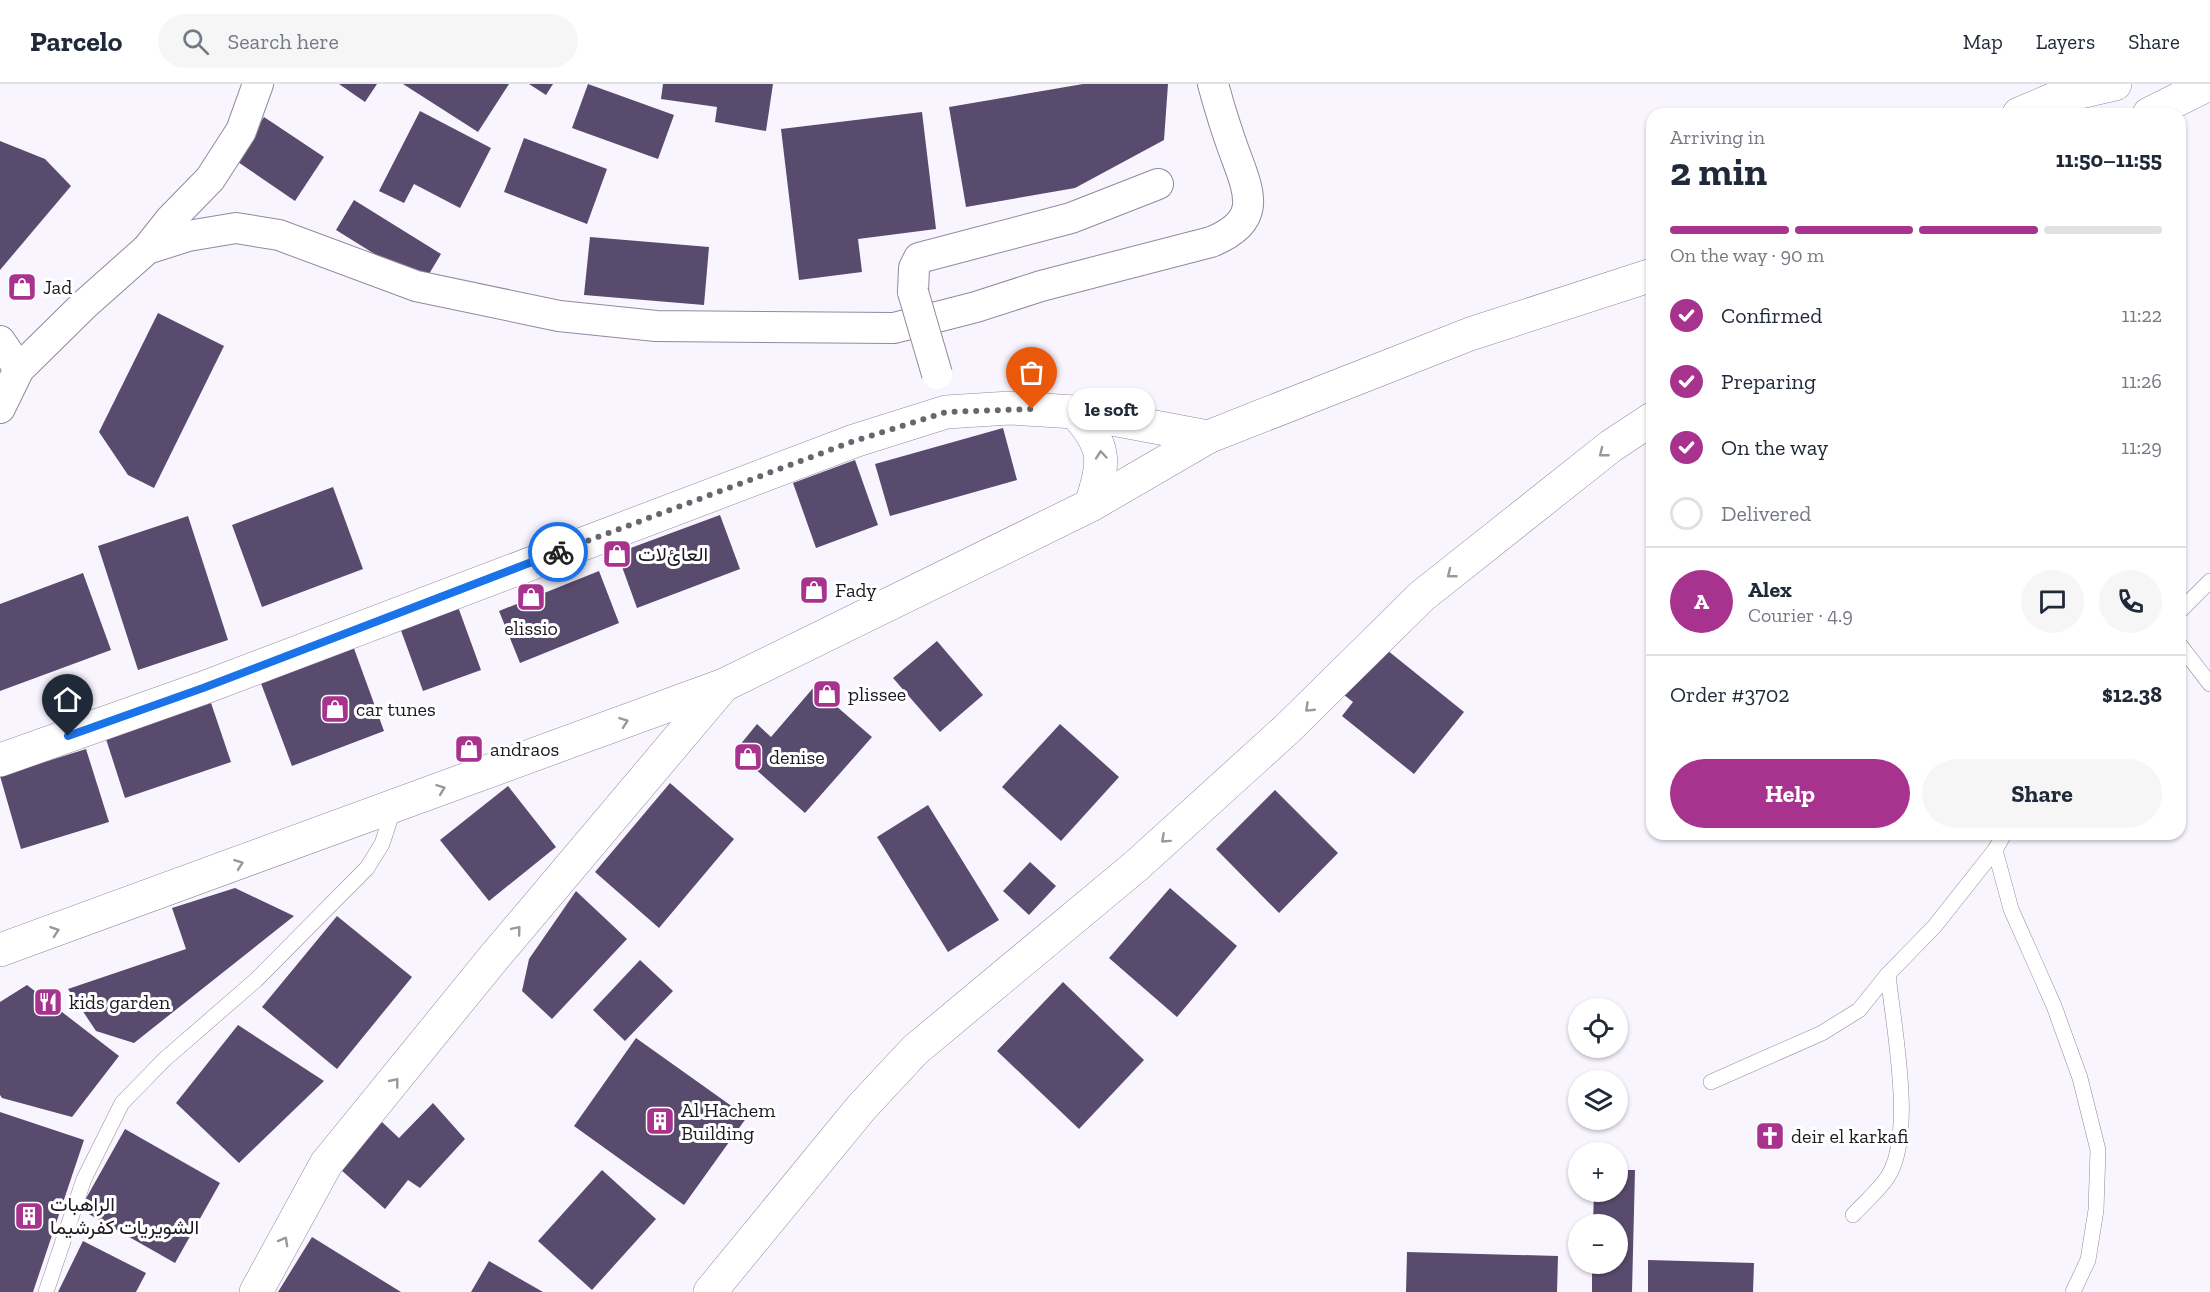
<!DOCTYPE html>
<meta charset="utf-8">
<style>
:root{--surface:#fff;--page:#f6f6f7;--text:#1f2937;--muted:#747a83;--line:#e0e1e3;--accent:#a7338e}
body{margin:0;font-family:"Zilla Slab",Vazirmatn,serif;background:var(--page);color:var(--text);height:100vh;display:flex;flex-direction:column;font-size:22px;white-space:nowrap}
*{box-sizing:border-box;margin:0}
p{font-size:20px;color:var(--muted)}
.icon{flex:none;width:33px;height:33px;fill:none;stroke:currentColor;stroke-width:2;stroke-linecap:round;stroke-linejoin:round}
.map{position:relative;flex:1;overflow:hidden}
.drawer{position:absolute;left:1646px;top:24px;width:540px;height:732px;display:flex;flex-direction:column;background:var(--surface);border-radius:18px;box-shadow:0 2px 4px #0004}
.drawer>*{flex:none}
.buttons{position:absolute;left:1568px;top:914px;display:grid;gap:12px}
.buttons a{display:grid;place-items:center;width:60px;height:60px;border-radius:50%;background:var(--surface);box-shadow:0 2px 4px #0004;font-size:30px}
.pin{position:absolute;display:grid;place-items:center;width:51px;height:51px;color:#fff;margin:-62px -26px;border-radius:50% 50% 50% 0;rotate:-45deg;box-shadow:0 0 6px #0007}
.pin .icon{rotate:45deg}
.courier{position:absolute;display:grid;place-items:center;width:60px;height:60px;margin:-30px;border:4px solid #1a73e8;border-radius:50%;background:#fff;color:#222;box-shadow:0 2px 8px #0007}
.bubble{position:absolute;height:42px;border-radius:21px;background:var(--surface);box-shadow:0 2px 4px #0004;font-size:20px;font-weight:700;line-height:42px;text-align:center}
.summary em{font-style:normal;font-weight:700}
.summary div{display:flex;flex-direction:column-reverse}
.summary{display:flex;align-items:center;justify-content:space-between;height:102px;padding:0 24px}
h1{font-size:39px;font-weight:700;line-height:45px}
.bar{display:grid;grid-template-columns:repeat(4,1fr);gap:9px 6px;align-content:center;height:72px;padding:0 24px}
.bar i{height:8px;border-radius:4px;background:var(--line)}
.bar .on{background:var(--accent)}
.bar p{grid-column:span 4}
.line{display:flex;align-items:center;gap:15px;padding:0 24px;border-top:2px solid var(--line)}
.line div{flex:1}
.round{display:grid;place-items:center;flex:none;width:63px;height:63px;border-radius:32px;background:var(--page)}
ol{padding:0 24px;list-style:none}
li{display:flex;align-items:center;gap:18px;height:66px}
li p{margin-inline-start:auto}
li .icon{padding:6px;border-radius:50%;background:var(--accent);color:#fff;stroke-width:4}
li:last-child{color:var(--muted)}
li i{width:33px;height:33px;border:3px solid var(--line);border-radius:50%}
.action{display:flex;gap:12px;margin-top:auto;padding:12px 24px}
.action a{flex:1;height:69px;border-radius:36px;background:var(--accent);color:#fff;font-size:24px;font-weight:700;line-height:69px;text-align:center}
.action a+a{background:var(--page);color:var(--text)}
header{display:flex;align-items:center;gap:36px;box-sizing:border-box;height:84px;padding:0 30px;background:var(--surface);border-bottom:2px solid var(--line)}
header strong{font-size:28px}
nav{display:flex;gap:33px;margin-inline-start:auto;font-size:21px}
.search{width:420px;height:54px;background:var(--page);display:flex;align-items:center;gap:15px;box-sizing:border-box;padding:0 21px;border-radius:33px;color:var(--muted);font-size:22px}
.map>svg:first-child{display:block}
.building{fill:#594b6d}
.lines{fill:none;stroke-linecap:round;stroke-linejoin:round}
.lane-casing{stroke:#91899f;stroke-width:16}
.street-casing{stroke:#91899f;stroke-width:32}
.secondary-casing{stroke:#91899f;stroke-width:34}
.lane{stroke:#fff;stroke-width:15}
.street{stroke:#fff;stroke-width:30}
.secondary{stroke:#fff;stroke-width:33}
.street-bridge-casing{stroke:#91899f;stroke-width:32;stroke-linecap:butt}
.street-bridge{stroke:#fff;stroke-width:30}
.oneway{stroke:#99989c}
.done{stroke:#6a666f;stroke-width:6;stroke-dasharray:0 10.8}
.route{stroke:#1a73e8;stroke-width:8}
.labels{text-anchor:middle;stroke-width:6;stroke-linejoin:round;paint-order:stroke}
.poi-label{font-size:20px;fill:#1d1922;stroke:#fff;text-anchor:start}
</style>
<header>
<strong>Parcelo</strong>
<div class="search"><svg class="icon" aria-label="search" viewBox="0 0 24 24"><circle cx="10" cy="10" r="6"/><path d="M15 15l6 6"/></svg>Search here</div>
<nav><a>Map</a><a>Layers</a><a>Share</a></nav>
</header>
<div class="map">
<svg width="2210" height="1208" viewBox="0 0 2210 1208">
<rect width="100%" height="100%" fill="#f9f5ff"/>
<g class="building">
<path d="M 339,0 L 377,0 L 365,18 Z"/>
<path d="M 403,0 L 509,0 L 478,48 Z"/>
<path d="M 529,0 L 553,0 L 546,11 Z"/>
<path d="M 588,0 L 674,31 L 658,75 L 572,44 Z"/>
<path d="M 663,0 L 773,0 L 766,47 L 715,38 L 717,23 L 661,15 Z"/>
<path d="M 1083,0 L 1168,0 L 1164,56 L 1075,104 L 966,123 L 949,23 Z"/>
<path d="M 420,27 L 491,64 L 460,124 L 414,100 L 404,119 L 379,107 Z"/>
<path d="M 922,28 L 936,145 L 858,155 L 862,188 L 799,196 L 781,45 Z"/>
<path d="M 264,33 L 324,73 L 295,117 L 235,76 Z"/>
<path d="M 524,54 L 607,85 L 587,140 L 504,108 Z"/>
<path d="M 0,57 L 45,75 L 71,102 L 0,186 Z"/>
<path d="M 354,116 L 441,170 L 423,200 L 336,146 Z"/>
<path d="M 590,153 L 709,163 L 704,221 L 584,211 Z"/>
<path d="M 158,229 L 224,262 L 154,404 L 128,391 L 99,348 Z"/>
<path d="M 1003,344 L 1017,396 L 890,432 L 875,380 Z"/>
<path d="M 855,376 L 878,441 L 816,464 L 793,399 Z"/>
<path d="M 333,403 L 363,485 L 262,523 L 232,441 Z"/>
<path d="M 720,431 L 740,485 L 637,524 L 617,469 Z"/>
<path d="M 188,432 L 228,556 L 138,586 L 98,462 Z"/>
<path d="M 599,487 L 619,539 L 520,579 L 499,527 Z"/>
<path d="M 83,489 L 111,566 L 0,607 L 0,520 Z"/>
<path d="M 457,520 L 481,586 L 423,607 L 399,541 Z"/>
<path d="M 937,557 L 983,611 L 940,648 L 893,594 Z"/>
<path d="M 1377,558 L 1464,628 L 1414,690 L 1342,632 L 1353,618 L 1338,606 Z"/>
<path d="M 352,559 L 384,647 L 292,682 L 259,594 Z"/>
<path d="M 814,603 L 872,653 L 805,729 L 735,667 L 757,640 L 771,653 Z"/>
<path d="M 211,619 L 231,678 L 125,714 L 106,655 Z"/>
<path d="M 1060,640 L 1119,693 L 1061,757 L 1002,703 Z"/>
<path d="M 86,665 L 109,738 L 21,765 L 0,692 Z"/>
<path d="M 670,699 L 734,755 L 659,844 L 595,788 Z"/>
<path d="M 508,702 L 556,763 L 489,817 L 440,756 Z"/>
<path d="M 1275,706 L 1338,769 L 1279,829 L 1216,765 Z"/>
<path d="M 928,721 L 999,836 L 948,868 L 877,753 Z"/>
<path d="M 1030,778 L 1056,802 L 1029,831 L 1003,807 Z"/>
<path d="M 235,804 L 294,832 L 134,959 L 96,947 L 68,905 L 186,865 L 172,824 Z"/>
<path d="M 1170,804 L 1237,862 L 1177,933 L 1109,874 Z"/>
<path d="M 576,807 L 627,855 L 552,935 L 522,907 L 529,875 Z"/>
<path d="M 337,832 L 412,893 L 337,985 L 262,923 Z"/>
<path d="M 640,876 L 673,907 L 625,957 L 593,926 Z"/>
<path d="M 1063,898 L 1144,976 L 1079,1045 L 997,967 Z"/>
<path d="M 27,901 L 119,972 L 72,1033 L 2,1014 L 0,1011 L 0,918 Z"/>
<path d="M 238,941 L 324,997 L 239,1079 L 176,1019 Z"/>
<path d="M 636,954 L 747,1033 L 684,1121 L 574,1042 Z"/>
<path d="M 433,1019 L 465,1055 L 420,1104 L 408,1096 L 385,1125 L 340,1085 L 382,1038 L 399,1054 Z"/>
<path d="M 0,1028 L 84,1056 L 33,1208 L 0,1208 Z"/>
<path d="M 125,1045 L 220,1099 L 175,1179 L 80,1125 Z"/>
<path d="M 602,1086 L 656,1135 L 592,1206 L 538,1157 Z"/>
<path d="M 1617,1086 L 1635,1086 L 1632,1208 L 1592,1208 L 1592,1179 L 1617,1179 L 1617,1140 L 1593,1140 L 1594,1107 L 1617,1107 Z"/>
<path d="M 312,1153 L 401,1208 L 278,1208 Z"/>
<path d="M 83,1157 L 146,1189 L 136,1208 L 58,1208 Z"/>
<path d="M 1407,1168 L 1558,1172 L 1557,1208 L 1406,1208 Z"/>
<path d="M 1648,1176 L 1754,1179 L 1753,1208 L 1648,1208 Z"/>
<path d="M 489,1177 L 543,1208 L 471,1208 Z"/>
</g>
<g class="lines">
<g class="lane-casing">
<g id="lane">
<path d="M 2180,527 L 2210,497"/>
<path d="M 2180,561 L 2210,600"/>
<path d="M 2004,750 L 1995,766 L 2011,825 L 2054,922 L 2080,994 L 2098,1066 L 2096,1126 L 2088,1176 L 2073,1208"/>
<path d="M 1711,998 L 1822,949 L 1859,926 L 1888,890 L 1934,843 L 1995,766"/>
<path d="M 1853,1131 C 1864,1119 1878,1107 1887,1094 C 1916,1052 1893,941 1888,890"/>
<path d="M 46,1208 L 84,1095 L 122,1019 L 165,975 L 256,896 L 367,784 L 382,760 L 394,723"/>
</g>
</g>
<g class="street-casing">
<g id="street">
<path d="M 147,165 L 188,152 L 236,144 L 279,151 L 416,202 L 559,232 L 656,242 L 894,244 L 976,223 L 1041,202 L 1211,158 C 1263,137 1250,110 1234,67 C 1226,45 1219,22 1213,0"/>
<path d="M 913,208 L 914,184 L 919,174 L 1071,134 L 1158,100"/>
<path d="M 0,257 L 19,285"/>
<path d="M 0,324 L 19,285 L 84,221 L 147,165 L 170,136 L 210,95 L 241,47 L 258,0"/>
</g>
</g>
<g class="secondary-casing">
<g id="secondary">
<path d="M 2019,30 L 2059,13 L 2115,0"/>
<path d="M 2149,30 L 2209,0"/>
<path d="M 1075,328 C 1107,364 1105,376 1091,421"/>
<path d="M 0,676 L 203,604 L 854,357 L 946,328 L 1010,324 L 1075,328 L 1208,353"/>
<path d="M 0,866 L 724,601 L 1091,421 L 1208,353 L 1470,250 L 1652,191"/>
<path d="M 256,1208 L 326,1080 L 491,877 L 722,603"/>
<path d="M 710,1208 L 861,1024 L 915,966 L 1136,782 L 1287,645 L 1422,512 L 1611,362 L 1652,335"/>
</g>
</g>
<use href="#lane" class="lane"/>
<use href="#street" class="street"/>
<use href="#secondary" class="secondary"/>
<g class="street-bridge-casing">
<path id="street-bridge" d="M 913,208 L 937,290"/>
</g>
<use href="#street-bridge" class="street-bridge"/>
</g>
<defs><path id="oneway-chevron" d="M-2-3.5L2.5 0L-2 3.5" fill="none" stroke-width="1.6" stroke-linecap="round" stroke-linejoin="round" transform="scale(1.5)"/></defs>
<g class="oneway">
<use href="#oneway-chevron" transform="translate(1603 369) rotate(142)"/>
<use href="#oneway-chevron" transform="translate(1101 371) rotate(-95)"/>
<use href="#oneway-chevron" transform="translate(1451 490) rotate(142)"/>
<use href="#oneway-chevron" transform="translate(1309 624) rotate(136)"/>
<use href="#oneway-chevron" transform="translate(624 638) rotate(-20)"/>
<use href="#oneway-chevron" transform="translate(441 705) rotate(-21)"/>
<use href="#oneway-chevron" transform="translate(1165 755) rotate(138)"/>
<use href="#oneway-chevron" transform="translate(239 780) rotate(-20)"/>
<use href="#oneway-chevron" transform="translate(517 846) rotate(-50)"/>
<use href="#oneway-chevron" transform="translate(55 847) rotate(-19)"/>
<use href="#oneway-chevron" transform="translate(395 998) rotate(-51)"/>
<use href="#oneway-chevron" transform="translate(284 1157) rotate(-61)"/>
</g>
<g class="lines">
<path class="done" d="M 558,468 L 854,357 L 946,328 L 1032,325"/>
<path class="route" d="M 68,652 L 203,604 L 558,468"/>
</g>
<defs>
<g id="shop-square" transform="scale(1.5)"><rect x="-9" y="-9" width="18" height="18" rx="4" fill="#a7338e" stroke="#fff"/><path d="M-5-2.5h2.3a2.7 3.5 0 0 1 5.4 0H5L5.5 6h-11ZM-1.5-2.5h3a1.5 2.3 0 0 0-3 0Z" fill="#fff"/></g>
<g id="restaurant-square" transform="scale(1.5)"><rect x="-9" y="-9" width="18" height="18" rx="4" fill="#a7338e" stroke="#fff"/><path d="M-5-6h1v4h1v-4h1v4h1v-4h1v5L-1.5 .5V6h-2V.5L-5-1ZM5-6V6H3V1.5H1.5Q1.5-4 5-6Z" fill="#fff"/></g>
<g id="building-square" transform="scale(1.5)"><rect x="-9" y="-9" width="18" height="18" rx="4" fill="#a7338e" stroke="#fff"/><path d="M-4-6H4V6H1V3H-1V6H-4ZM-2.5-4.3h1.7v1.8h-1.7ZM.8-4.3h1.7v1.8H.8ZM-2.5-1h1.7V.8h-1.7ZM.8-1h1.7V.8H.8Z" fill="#fff"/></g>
<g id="church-square" transform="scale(1.5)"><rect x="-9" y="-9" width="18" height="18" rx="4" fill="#a7338e" stroke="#fff"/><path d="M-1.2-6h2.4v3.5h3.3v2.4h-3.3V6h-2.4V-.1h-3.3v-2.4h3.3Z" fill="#fff"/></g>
</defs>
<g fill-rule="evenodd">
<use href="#shop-square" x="22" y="203"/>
<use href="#shop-square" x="617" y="470"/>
<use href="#shop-square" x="814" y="506"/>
<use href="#shop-square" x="531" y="513"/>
<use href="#shop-square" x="827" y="610"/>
<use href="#shop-square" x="335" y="625"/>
<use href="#shop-square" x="469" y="665"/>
<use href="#shop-square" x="748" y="673"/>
<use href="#restaurant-square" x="48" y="918"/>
<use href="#building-square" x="660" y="1037"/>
<use href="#church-square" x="1770" y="1052"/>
<use href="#building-square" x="29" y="1132"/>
</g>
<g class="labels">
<g class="poi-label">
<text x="43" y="210">Jad</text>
<text x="638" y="477">العائﻻت</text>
<text x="835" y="513">Fady</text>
<text x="531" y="551" text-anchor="middle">elissio</text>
<text x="848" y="617">plissee</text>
<text x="356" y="632">car tunes</text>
<text x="490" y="672">andraos</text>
<text x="769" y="680">denise</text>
<text x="69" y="925">kids garden</text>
<text x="681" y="1033">Al Hachem<tspan x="681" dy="23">Building</tspan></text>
<text x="1791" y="1059">deir el karkafi</text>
<text x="50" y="1127">الراهبات<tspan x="50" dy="23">الشويريات كفرشيما</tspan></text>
</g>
</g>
</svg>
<div class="buttons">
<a><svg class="icon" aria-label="locate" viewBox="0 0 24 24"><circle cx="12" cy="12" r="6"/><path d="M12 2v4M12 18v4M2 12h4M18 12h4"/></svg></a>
<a><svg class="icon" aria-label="layers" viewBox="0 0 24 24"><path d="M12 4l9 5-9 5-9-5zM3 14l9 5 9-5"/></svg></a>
<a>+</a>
<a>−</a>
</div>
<div class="pin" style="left:1032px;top:325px;background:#ea580c"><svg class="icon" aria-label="bag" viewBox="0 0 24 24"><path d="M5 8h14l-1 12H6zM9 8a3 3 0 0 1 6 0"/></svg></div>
<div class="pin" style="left:68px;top:652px;background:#1f2937"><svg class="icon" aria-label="home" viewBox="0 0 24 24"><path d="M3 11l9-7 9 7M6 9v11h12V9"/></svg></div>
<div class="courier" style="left:558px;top:468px"><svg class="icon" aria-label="bike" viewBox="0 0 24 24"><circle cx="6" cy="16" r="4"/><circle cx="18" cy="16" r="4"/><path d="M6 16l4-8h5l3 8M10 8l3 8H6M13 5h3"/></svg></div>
<div class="bubble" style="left:1068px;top:304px;width:87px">le soft</div>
<section class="drawer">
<div class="summary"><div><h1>2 min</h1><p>Arriving in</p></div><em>11:50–11:55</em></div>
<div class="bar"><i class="on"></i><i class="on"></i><i class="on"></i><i></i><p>On the way · 90 m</p></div>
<ol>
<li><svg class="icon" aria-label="check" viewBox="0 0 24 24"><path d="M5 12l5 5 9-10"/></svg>Confirmed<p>11:22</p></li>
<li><svg class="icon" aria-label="check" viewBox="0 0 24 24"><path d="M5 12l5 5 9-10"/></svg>Preparing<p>11:26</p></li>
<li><svg class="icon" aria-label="check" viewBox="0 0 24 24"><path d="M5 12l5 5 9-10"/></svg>On the way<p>11:29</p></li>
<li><i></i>Delivered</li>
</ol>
<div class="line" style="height:108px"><b class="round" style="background:var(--accent);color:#fff">A</b><div><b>Alex</b><p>Courier · 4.9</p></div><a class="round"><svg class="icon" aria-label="chat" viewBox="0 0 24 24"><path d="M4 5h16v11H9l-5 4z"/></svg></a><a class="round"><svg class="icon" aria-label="phone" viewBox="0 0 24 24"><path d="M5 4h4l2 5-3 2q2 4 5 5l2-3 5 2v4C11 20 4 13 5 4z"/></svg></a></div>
<div class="line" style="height:78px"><div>Order #3702</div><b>$12.38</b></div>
<div class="action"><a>Help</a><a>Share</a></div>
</section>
</div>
